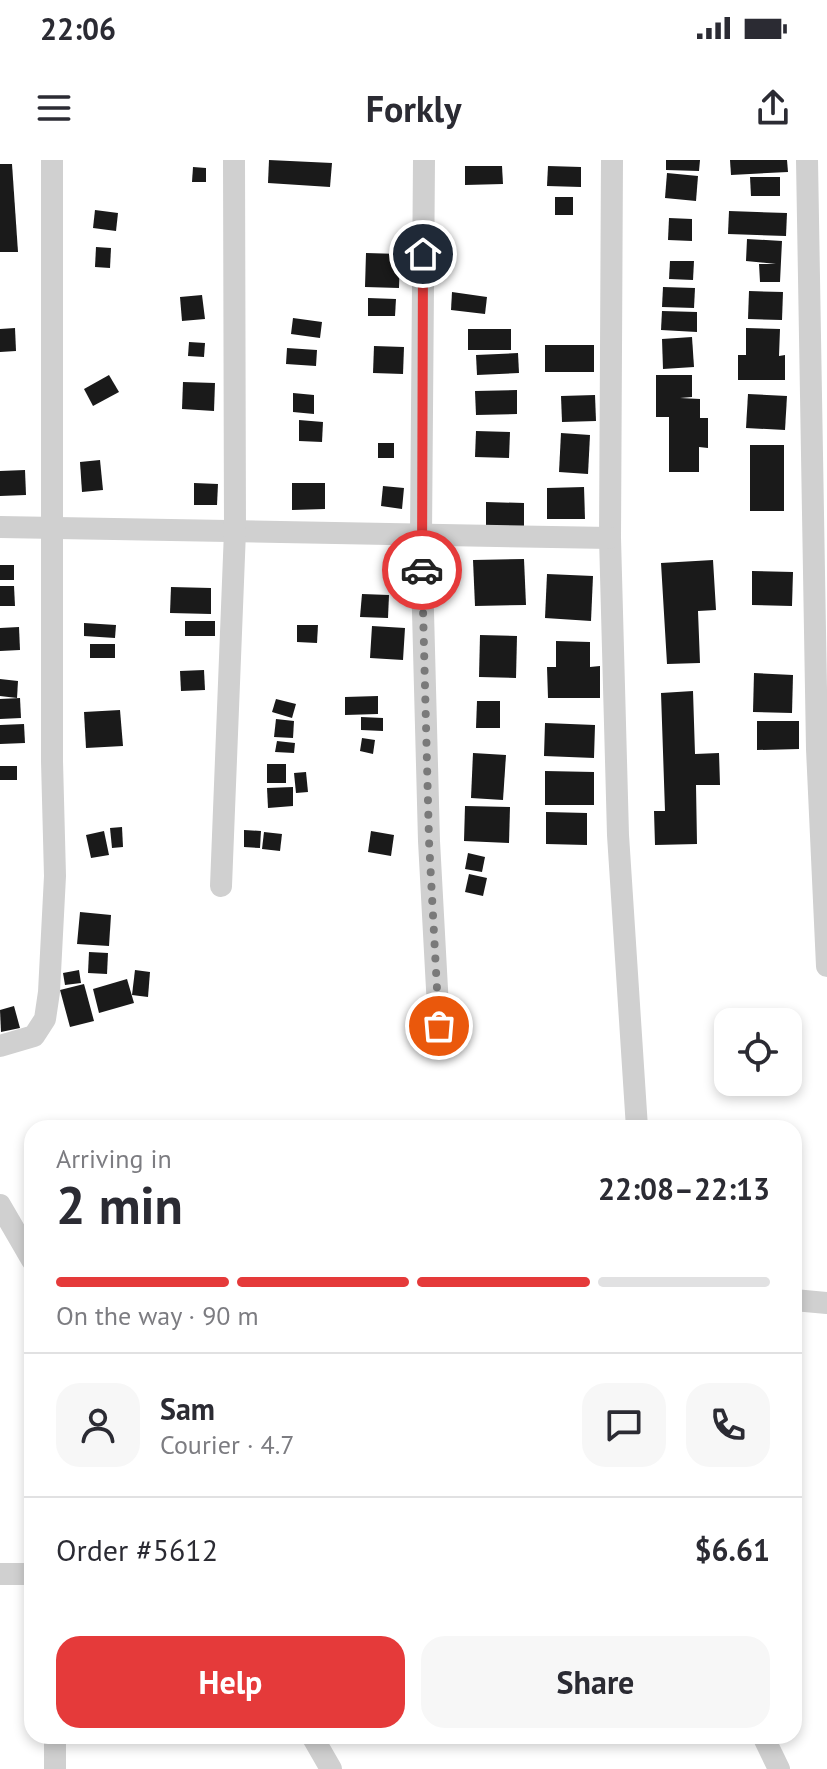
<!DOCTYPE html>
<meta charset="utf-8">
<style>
:root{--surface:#fff;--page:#f7f7f7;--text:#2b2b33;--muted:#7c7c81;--line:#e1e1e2;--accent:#e53a3a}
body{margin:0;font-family:"PT Sans",sans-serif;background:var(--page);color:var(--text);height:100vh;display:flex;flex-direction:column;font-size:30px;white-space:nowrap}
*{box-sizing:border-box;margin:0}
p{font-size:26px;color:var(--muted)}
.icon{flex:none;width:44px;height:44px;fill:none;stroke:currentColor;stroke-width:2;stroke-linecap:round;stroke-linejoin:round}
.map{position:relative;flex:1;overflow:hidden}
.panel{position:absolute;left:24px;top:960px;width:778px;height:624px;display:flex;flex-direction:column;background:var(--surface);border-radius:24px;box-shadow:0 4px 12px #0003}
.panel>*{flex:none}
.tools{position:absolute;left:714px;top:848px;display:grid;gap:16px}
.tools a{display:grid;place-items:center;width:88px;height:88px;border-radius:16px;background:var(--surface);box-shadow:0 4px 12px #0003;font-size:40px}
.pin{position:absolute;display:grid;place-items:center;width:68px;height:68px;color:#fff;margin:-34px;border:4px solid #fff;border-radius:50%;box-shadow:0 2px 8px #0007}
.courier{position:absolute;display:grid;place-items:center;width:80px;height:80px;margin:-40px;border:6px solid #e53a3a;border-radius:50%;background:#fff;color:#222;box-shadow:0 2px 10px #0007}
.overview em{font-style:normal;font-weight:700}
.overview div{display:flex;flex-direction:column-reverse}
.overview{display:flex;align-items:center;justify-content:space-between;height:136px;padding:0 32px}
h1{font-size:52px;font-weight:700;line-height:60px}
.bar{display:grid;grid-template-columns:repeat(4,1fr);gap:12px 8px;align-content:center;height:96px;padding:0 32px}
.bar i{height:10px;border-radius:6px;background:var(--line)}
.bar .current{background:var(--accent)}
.bar p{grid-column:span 4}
.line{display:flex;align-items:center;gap:20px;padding:0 32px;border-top:2px solid var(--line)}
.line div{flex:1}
.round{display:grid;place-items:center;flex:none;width:84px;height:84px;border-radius:24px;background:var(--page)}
.action{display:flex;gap:16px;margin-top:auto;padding:16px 32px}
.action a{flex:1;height:92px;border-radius:24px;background:var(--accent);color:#fff;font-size:32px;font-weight:700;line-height:92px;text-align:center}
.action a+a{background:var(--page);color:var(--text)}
.status{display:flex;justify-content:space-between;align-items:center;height:56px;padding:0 40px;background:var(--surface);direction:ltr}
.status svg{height:22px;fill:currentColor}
header{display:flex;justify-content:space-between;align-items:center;height:104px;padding:0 32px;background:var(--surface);font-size:36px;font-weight:700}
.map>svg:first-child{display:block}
.building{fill:#1a1a1a}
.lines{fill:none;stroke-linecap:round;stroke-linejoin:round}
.minor{stroke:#d0d0d0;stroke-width:22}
.done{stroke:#7a7a7a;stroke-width:8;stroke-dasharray:0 14.4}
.route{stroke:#e53a3a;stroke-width:10}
</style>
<div class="status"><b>22:06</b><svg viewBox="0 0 49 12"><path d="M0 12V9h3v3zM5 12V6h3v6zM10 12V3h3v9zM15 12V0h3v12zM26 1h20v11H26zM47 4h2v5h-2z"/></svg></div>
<header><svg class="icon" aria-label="menu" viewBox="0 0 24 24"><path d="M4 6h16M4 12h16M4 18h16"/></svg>Forkly<svg class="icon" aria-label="share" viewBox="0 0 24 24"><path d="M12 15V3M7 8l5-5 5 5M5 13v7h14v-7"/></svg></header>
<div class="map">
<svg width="827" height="1609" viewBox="0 0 827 1609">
<rect width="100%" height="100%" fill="#fff"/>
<g class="building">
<path d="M 269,0 L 332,3 L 330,27 L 268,23 Z"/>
<path d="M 666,0 L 700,0 L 699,11 L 666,10 Z"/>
<path d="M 730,0 L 787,0 L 788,12 L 731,15 Z"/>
<path d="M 0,4 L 12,4 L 18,92 L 0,92 Z"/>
<path d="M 465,6 L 502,6 L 503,24 L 465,25 Z"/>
<path d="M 548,6 L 581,7 L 581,27 L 547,26 Z"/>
<path d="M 193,7 L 206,8 L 206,22 L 192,22 Z"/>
<path d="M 667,13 L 698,16 L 696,41 L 665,38 Z"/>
<path d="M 750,17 L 780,17 L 780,36 L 751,36 Z"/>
<rect x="555" y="37" width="18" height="18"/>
<path d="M 95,50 L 118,53 L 116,71 L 93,68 Z"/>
<path d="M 729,51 L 787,53 L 786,76 L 728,74 Z"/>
<path d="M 669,58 L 692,59 L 692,81 L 668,80 Z"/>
<path d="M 747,79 L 782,81 L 780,122 L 760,122 L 759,104 L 776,104 L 746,101 Z"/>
<path d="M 96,87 L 111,88 L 110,108 L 95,107 Z"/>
<path d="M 366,93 L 400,94 L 399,128 L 365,127 Z"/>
<path d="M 670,101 L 694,101 L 693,120 L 669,119 Z"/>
<path d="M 663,127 L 695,128 L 694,148 L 662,147 Z"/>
<path d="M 749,131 L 783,132 L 782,160 L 748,159 Z"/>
<path d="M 452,132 L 487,137 L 485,154 L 451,150 Z"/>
<path d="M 202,135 L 205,159 L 182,161 L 180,137 Z"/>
<path d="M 368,138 L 396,139 L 395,156 L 368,156 Z"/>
<path d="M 662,151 L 697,152 L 697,172 L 661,170 Z"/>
<path d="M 293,158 L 322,162 L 320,178 L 291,174 Z"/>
<path d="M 15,168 L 16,191 L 0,192 L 0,169 Z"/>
<path d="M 746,168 L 780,169 L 779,196 L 785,195 L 785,220 L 738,220 L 738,195 L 746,195 Z"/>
<rect x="468" y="169" width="43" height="21"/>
<path d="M 692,177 L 694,207 L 663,209 L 662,179 Z"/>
<path d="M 189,182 L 205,183 L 204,197 L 188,196 Z"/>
<rect x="545" y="185" width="49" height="27"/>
<path d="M 374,186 L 404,187 L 403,214 L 373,213 Z"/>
<path d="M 287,188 L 317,190 L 316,206 L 286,204 Z"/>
<path d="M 518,193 L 519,213 L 477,215 L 476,195 Z"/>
<path d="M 109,215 L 119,232 L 93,246 L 84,229 Z"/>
<path d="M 656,215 L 692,215 L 692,237 L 680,238 L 700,239 L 700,258 L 708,258 L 708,288 L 699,287 L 699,312 L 669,312 L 669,257 L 656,257 Z"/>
<path d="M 183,222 L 215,223 L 214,251 L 182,249 Z"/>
<path d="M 517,230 L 517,254 L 476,255 L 475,231 Z"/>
<path d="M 293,233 L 314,235 L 314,254 L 293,252 Z"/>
<path d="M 748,234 L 787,236 L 785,270 L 746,268 Z"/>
<path d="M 595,235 L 596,261 L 562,262 L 561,236 Z"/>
<path d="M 299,260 L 323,262 L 322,282 L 299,281 Z"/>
<path d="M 476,271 L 510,272 L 509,298 L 475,297 Z"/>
<path d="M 561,273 L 590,275 L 588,314 L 559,312 Z"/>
<rect x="378" y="283" width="16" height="15"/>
<rect x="750" y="285" width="34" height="66"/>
<path d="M 100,300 L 103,330 L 82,332 L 80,302 Z"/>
<path d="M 25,310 L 26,335 L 0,336 L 0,311 Z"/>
<path d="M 194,323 L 218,324 L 217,345 L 194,345 Z"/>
<path d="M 292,323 L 325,323 L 325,349 L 292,350 Z"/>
<path d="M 383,326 L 404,328 L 402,349 L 381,346 Z"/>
<path d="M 584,327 L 585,359 L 547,359 L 547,328 Z"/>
<path d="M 486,342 L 524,343 L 524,372 L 486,372 Z"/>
<path d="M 524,399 L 526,445 L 475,446 L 473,400 Z"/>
<path d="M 713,400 L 716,450 L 698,451 L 700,503 L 667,504 L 661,403 Z"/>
<rect x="0" y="405" width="14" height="15"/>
<path d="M 752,411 L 793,412 L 792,446 L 752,445 Z"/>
<path d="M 547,414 L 593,416 L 591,461 L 545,458 Z"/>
<path d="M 0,426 L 14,426 L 15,446 L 0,446 Z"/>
<path d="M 171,427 L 211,428 L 211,454 L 170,453 Z"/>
<path d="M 362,434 L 389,435 L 388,458 L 360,457 Z"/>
<rect x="185" y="461" width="30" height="15"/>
<path d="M 84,463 L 116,465 L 115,478 L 84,476 Z"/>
<path d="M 297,465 L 318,465 L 317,483 L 297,482 Z"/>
<path d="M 372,466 L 405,468 L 403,500 L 370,498 Z"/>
<path d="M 19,467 L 20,490 L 0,491 L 0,468 Z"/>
<path d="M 480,475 L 517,476 L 516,518 L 479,517 Z"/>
<path d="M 556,481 L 590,482 L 590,507 L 600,506 L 600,538 L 548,538 L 547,507 L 556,507 Z"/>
<rect x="90" y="484" width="25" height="14"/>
<path d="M 204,510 L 205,530 L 181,531 L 180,511 Z"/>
<path d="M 754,513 L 793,515 L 792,553 L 753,552 Z"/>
<path d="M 0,519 L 18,521 L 17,538 L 0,536 Z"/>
<path d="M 693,531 L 695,594 L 719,593 L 720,625 L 696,625 L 697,684 L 655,685 L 654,651 L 665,651 L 661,533 Z"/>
<path d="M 378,536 L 378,554 L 345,555 L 345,537 Z"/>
<path d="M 20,538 L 21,558 L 0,559 L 0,539 Z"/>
<path d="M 276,539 L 296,544 L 292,558 L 272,552 Z"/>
<path d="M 477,541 L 500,541 L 500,568 L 476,568 Z"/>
<path d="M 120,550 L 123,586 L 86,588 L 84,552 Z"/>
<path d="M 361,557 L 383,558 L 383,571 L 361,570 Z"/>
<path d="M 276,559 L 294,561 L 293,578 L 274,577 Z"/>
<path d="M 757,561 L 799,561 L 799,589 L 757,590 Z"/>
<path d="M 545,563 L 595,565 L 594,598 L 544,596 Z"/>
<path d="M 24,564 L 25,583 L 0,584 L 0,565 Z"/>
<path d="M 362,578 L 375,580 L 373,594 L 360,591 Z"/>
<path d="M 277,581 L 295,583 L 294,593 L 275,592 Z"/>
<path d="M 473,593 L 506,595 L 503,640 L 471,638 Z"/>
<rect x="267" y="604" width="19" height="19"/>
<rect x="0" y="606" width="17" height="14"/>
<path d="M 545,611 L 594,612 L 594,645 L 545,645 Z"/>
<path d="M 306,612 L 308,632 L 296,633 L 294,613 Z"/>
<path d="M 293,627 L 293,646 L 268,648 L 267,628 Z"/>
<path d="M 465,646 L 510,647 L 509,683 L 464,681 Z"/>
<path d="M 546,652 L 587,653 L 587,685 L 546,684 Z"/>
<path d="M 122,667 L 123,687 L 112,688 L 110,668 Z"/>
<path d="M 244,670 L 261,671 L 260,688 L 244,687 Z"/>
<path d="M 104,671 L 109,695 L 91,698 L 86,675 Z"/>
<path d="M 371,671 L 394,675 L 391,696 L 368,692 Z"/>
<path d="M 264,672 L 282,674 L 280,691 L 262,689 Z"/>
<path d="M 468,693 L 485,697 L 482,712 L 465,709 Z"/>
<path d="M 469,714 L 487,718 L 483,736 L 465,732 Z"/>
<path d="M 80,752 L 111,755 L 109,786 L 77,784 Z"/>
<path d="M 89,792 L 108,793 L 107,814 L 88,813 Z"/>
<path d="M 79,810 L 81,823 L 65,825 L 63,813 Z"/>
<path d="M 135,810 L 150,812 L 148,837 L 132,835 Z"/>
<path d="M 127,819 L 134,843 L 99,853 L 93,829 Z"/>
<path d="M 84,824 L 94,861 L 70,867 L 60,830 Z"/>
<path d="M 14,846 L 20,868 L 1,872 L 0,850 Z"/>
</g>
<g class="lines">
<g class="minor">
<path d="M 424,0 L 421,375 L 429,681 L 439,866"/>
<path d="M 612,0 L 610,378 L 618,675 L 637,968"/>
<path d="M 807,0 L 817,589 L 827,806"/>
<path d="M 0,367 L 610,378"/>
<path d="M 221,726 L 235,371 L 234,0"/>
<path d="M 0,886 L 34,876 L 45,859 L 49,832 L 55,716 L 52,601 L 52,0"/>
<path d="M 0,1045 L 32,1100"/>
<path d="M 794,1140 L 827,1143"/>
<path d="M 0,1414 L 32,1414"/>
<path d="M 312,1576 L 331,1609"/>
<path d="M 763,1576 L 779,1609"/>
<path d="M 55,1609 L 55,1576"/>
</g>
</g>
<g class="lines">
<path class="done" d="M 422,410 L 429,681 L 439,866"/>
<path class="route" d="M 422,410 L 423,94"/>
</g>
</svg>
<div class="tools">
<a><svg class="icon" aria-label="locate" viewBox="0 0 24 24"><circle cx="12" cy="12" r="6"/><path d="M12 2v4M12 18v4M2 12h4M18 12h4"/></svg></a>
</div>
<div class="pin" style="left:439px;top:866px;background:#ea580c"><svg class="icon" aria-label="bag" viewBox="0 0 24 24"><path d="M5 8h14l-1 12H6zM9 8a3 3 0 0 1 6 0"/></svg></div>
<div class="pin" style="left:423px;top:94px;background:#1f2937"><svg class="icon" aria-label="home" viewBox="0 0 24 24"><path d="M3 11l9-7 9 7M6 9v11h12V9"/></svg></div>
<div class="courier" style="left:422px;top:410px"><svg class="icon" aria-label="car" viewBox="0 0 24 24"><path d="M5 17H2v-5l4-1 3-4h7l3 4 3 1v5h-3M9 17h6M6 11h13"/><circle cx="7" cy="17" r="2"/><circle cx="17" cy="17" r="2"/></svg></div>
<section class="panel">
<div class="overview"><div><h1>2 min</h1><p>Arriving in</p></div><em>22:08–22:13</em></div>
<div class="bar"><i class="current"></i><i class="current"></i><i class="current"></i><i></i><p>On the way · 90 m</p></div>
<div class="line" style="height:144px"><a class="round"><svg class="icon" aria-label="person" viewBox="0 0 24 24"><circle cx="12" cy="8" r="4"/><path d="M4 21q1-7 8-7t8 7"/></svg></a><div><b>Sam</b><p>Courier · 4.7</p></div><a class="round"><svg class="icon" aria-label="chat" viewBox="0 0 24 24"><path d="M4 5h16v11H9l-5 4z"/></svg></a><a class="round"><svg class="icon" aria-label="phone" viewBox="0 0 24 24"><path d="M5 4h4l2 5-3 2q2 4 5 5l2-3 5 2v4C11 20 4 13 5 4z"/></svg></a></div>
<div class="line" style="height:104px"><div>Order #5612</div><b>$6.61</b></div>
<div class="action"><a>Help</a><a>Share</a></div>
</section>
</div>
